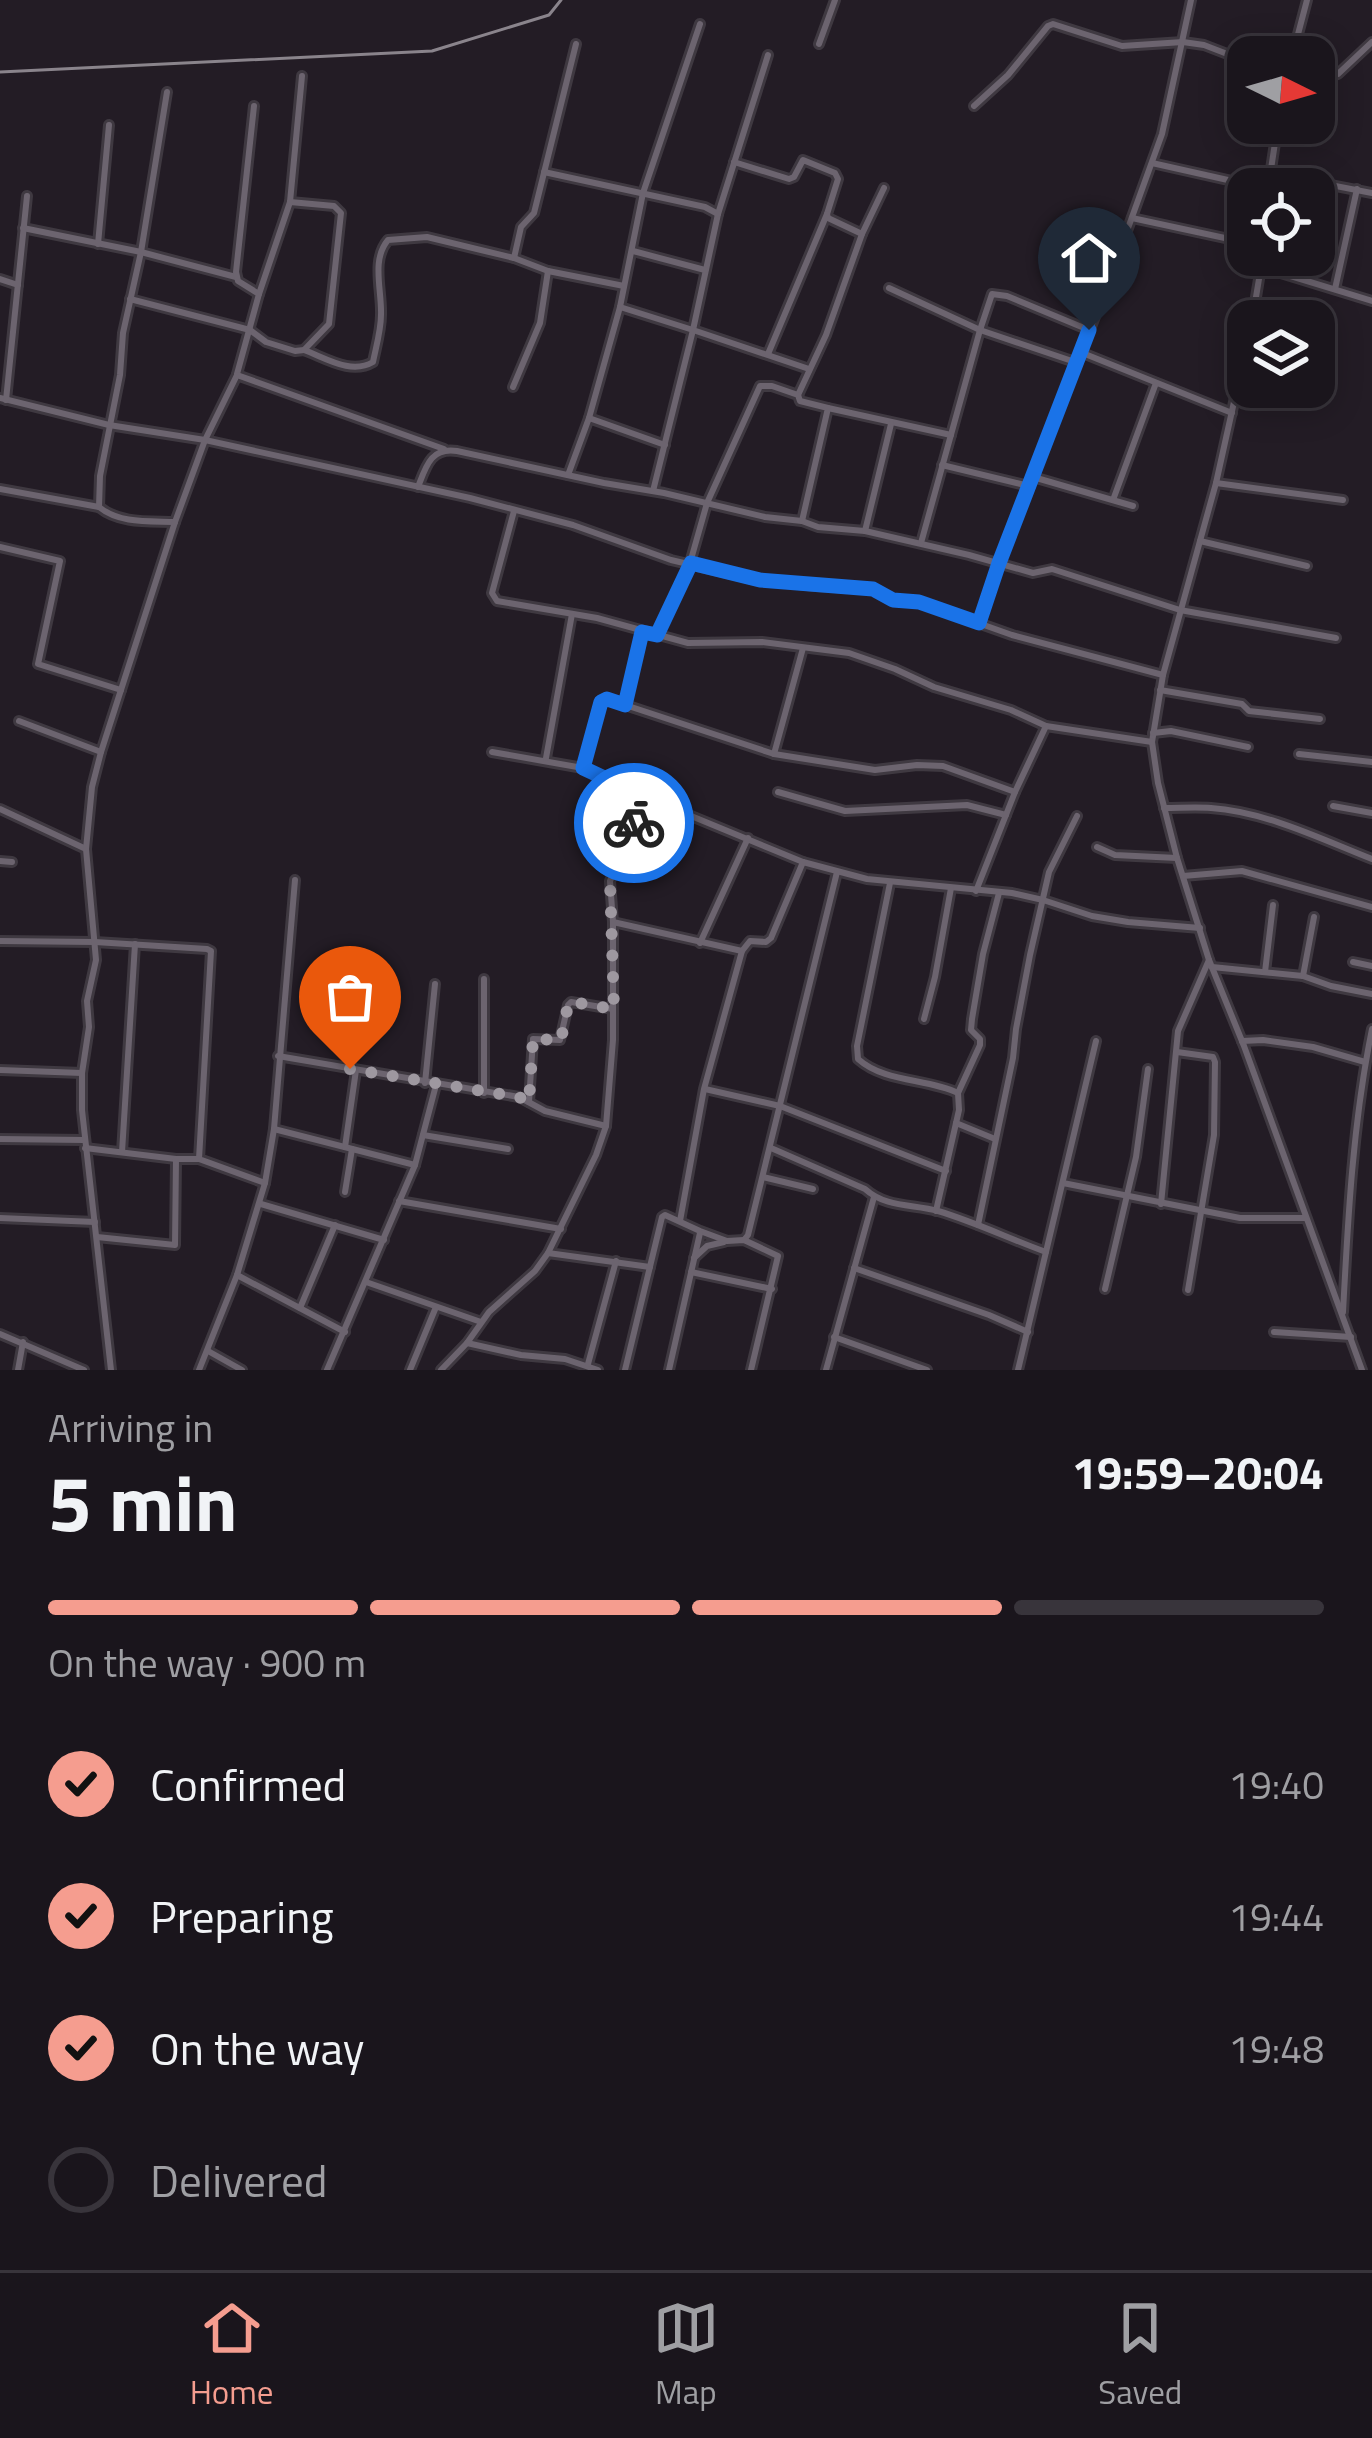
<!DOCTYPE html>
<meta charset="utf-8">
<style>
:root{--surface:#1a151c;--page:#231e25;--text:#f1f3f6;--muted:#9f9fa3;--line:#38343b;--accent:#f59d8f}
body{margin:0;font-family:"Titillium Web",sans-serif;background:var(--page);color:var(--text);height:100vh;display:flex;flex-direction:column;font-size:45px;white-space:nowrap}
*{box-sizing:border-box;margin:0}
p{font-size:39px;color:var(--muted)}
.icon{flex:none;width:66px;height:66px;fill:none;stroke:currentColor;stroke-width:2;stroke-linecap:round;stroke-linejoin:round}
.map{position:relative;height:1370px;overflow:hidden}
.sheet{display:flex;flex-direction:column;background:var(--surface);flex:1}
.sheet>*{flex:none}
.needle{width:78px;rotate:95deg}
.tools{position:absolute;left:1227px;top:36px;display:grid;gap:24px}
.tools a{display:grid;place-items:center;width:108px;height:108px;border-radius:24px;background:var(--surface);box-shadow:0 6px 30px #0003,0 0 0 3px var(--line);font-size:60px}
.pin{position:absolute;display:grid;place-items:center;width:102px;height:102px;color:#fff;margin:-123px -51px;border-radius:50% 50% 50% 0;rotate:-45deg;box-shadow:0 0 12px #0007}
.pin .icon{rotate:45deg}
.courier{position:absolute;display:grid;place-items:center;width:120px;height:120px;margin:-60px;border:9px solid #1a73e8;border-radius:50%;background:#fff;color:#222;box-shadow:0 3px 15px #0007}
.head em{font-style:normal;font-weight:700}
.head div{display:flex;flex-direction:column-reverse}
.head{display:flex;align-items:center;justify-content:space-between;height:204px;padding:0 48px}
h1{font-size:78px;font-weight:700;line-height:90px}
.bar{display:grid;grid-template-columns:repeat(4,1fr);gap:18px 12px;align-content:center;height:144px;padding:0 48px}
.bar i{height:15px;border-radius:9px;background:var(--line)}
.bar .selected{background:var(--accent)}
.bar p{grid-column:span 4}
ol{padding:0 48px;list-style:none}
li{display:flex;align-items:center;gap:36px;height:132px}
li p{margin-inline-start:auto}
li .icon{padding:12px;border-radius:50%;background:var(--accent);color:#111;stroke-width:4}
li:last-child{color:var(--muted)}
li i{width:66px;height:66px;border:6px solid var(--line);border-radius:50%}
.dock{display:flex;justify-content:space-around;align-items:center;height:168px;border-top:3px solid var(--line);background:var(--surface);font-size:33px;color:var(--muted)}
.dock a{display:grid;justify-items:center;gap:6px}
.dock .selected{color:var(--accent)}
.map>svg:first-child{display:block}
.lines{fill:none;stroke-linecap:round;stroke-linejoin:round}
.street-casing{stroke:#3f3941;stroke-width:12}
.street{stroke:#6c646f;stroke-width:6}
.rail{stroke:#8a848c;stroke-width:3}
.done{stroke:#9e98a0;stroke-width:12;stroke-dasharray:0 21.6}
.route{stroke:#1a73e8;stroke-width:15}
</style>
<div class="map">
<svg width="1372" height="1370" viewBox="0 0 1372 1370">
<rect width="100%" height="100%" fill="#231c25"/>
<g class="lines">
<g class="street-casing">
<g id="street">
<path d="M 819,44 L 835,0"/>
<path d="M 768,55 L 718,214 L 693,330 L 809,369"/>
<path d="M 1292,57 L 1307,0"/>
<path d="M 1314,77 L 1338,74 L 1372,42"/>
<path d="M 167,92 L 141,252 L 123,333 L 120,375 L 100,476 L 99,507 C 120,524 149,521 175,522"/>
<path d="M 974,106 L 1008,75 L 1048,26 L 1053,24 L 1122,46 L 1183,42 L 1204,45 L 1248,62"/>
<path d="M 734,162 L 789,179 L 794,177 L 803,160 L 835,173 L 838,179 L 827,214 L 828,218 L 862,234"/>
<path d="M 1152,163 L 1268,189"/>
<path d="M 544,172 L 705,207 L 718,214"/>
<path d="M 1269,173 L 1372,193"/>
<path d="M 1268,189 L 1278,123"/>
<path d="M 1132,218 L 1248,243"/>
<path d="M 23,228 L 141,252 L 236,277"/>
<path d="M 98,244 L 109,125"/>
<path d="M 633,251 L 705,270"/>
<path d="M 514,258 L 521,227 L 534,213 L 576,44"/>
<path d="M 1261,267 L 1372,301"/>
<path d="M 0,279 L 18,285"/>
<path d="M 889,288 L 980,330 L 1075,362"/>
<path d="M 1335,289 L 1357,189"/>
<path d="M 259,294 L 290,202 L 302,76"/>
<path d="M 130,299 L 250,330 L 266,342 L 295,351 L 304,350 L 329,324 L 341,213 L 334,206 L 290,202"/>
<path d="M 620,307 L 693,330 L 653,491"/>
<path d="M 1252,321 L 1263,255"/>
<path d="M 1248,339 L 1216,483 L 1163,675 L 1152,742 L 1158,783 L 1177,858 L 1209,960 L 1244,1046 L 1362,1370"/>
<path d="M 304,350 C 326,358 351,375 373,362 C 376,347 381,330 381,315 C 382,290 371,260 388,240 L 427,237 L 514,258 L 548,271 L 624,286"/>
<path d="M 1080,352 L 1232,413"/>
<path d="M 768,354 L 827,214"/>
<path d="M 237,374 L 259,294 L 238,281 L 236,272 L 254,106"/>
<path d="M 513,387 L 540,323 L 548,271"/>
<path d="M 798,395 L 826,335 L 862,234 L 884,188"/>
<path d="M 0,398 L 109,425 L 205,440 L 470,498 L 573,525 L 671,560 L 748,578 L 815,586 L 873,589 L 893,600 L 919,602 L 1012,635 L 1163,675"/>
<path d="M 6,400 L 27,196"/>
<path d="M 828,408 L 951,435"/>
<path d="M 589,418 L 665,445"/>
<path d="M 942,465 L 1029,486"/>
<path d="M 568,475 L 589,418 L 620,307 L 643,193 L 700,24"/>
<path d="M 1033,477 L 1133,506"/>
<path d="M 1216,483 L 1343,500"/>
<path d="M 418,487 C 426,466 431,447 457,451 L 604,483 L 664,493 L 765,517 L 802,521 L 818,527 L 865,531 L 969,555 L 1033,573 L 1052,569 L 1180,610 L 1336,638"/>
<path d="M 0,489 L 99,507"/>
<path d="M 1113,500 L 1156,383"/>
<path d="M 514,511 L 492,593 L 497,601 L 597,618 L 688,643 L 762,642 L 849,653 L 895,669 L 934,687 L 1011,710 L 1046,726 L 1152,742"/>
<path d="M 865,531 L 891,424"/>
<path d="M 1200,541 L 1307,566"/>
<path d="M 921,543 L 980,330 L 992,294 L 1007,296 L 1089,330"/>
<path d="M 0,547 L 60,561 L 38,664 L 121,690"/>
<path d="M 979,623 L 999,563 L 1110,278 L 1162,134 L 1191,0"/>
<path d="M 657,635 L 690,563 L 707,503 L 760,386 L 772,386 L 798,395 L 800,401 L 828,408 L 802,521"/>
<path d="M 1160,690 L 1242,704 L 1249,711 L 1320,719"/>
<path d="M 625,704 L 642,632"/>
<path d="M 19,721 L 101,752"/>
<path d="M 1153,733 L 1171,731 L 1248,747"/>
<path d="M 492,752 L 583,768 L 645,797 L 803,862 L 867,879 L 1012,893 L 1043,900 L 1092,916 L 1128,922 L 1200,928"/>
<path d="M 774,754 L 803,648"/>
<path d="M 1299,754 L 1372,762"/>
<path d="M 546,758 L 572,614"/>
<path d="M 583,768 L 600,702 L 607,699 L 774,754 L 875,770 L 917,765 L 943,766 L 1015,792"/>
<path d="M 778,792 L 845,811 L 967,805 L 1006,815"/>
<path d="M 1333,806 L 1372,813"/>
<path d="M 1164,808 C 1180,808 1196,807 1211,808 C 1267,812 1321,839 1372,859"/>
<path d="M 0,809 L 86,849"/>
<path d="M 1097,847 L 1115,855 L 1177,858"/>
<path d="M 0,861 L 12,862"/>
<path d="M 1183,876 L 1242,871 L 1372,907"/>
<path d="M 890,883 L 857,1046 L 858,1059 C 885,1083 927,1078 958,1093"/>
<path d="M 976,891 L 1015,792 L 1046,726"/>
<path d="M 613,922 L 742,951"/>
<path d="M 0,941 L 95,942 L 207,949 L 211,951 L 199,1159 L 265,1183"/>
<path d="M 700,943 L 748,838"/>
<path d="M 1353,962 L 1372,966"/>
<path d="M 1212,967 L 1303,976 L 1331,986 L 1372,994"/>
<path d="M 1265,972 L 1273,905"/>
<path d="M 1303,976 L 1314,917"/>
<path d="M 484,979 L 484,1093"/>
<path d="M 924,1019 L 935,977 L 951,888"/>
<path d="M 1242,1041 L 1263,1040 L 1313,1047 L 1365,1062"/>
<path d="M 1177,1052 L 1213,1057 L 1215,1062 L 1214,1135 L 1188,1290"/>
<path d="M 278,1056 L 519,1097 L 545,1111 L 606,1126"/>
<path d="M 350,1069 L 358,968"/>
<path d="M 0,1070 L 82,1073"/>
<path d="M 425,1083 L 435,984"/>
<path d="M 705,1089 L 780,1106 L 946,1171"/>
<path d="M 529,1102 L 533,1039 L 560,1040 L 568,1005 L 571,1002 L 613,1009"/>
<path d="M 956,1123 L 995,1139"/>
<path d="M 274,1129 L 415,1165"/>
<path d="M 423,1135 L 508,1149"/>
<path d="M 0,1139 L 84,1140"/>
<path d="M 345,1147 L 356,1070"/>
<path d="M 85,1148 L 176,1159"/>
<path d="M 771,1148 L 865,1189 C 886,1208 913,1204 938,1211 C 975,1222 1010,1239 1046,1252"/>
<path d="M 122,1152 L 135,944"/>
<path d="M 763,1177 L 813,1189"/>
<path d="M 1063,1183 L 1240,1218 L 1306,1218"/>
<path d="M 345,1192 L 352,1149"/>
<path d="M 399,1201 L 561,1229"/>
<path d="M 261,1204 L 384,1240"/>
<path d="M 1161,1204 L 1178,1031 L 1209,960"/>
<path d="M 936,1211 L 959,1110 L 958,1093 L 980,1045 L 980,1039 L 971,1030 L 972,1019 L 983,954 L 999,893"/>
<path d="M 0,1218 L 95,1222"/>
<path d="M 680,1221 L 704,1089 L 742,951 L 750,941 L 766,942 L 771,938 L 803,862"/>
<path d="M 978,1225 L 1013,1058 L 1016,1029 L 1030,955 L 1049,872 L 1077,816"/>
<path d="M 97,1237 L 175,1245 L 176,1159 L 199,1159"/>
<path d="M 744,1240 L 748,1235 L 837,872"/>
<path d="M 548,1253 L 650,1267"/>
<path d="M 694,1258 L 707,1246 L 724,1242"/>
<path d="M 854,1268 L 989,1315 L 1028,1332"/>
<path d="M 691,1272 L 772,1289"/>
<path d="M 237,1275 L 345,1332"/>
<path d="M 366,1282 L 481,1322"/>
<path d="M 1105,1289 L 1136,1157 L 1148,1069"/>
<path d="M 300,1308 L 335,1225"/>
<path d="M 1343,1312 C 1348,1217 1353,1122 1372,1029"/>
<path d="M 1274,1332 L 1351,1337"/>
<path d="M 0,1334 L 84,1370"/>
<path d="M 834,1337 L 927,1370"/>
<path d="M 467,1343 L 521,1355 L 565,1359 L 598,1370"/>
<path d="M 208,1351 L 242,1370"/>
<path d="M 588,1364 L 616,1261"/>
<path d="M 18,1370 L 23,1342"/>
<path d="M 111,1370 L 82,1110 L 82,1073 L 89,1027 L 87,1001 L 96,960 L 86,849 L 92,787 L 101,752 L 175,522 L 205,440 L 237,375 L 444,449"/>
<path d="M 199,1370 L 237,1275 L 265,1183 L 274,1129 L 295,880"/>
<path d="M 327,1370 L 415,1165 L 436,1085"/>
<path d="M 410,1370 L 436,1307"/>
<path d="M 441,1370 L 467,1343 L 489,1312 L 535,1271 L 548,1253 L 596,1155 L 606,1126 L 613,1040 L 613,922 L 610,881 L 645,797"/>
<path d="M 625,1370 L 662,1217 L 665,1215 L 700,1231 L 727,1241 L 744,1240 L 778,1256 L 751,1370"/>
<path d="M 669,1370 L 700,1233"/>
<path d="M 826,1370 L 874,1197"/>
<path d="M 1018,1370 L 1096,1041"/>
</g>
</g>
<use href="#street" class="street"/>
<path class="rail" d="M 0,72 L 432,51 L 549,15 L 561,0"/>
</g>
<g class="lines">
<path class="done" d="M 350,1069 L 519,1097 L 529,1102 L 533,1039 L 561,1040 L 568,1005 L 572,1002 L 614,1009 L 610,881 L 634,823"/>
<path class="route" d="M 634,823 L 645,797 L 583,768 L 601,702 L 607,699 L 625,705 L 642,632 L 657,635 L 691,563 L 760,580 L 873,589 L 893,600 L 919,602 L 979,623 L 999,563 L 1089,330"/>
</g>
</svg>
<div class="tools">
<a><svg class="needle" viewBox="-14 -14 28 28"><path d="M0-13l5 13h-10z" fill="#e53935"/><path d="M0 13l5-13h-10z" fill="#9f9fa3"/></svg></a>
<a><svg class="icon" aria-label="locate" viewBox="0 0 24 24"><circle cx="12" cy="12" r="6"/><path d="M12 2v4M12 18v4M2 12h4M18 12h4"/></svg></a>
<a><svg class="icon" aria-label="layers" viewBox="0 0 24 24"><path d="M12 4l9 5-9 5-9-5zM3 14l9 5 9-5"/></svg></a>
</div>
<div class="pin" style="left:350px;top:1069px;background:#ea580c"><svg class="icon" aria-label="bag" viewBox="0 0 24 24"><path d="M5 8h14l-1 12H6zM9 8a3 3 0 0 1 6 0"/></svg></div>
<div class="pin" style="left:1089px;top:330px;background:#1f2937"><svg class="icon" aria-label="home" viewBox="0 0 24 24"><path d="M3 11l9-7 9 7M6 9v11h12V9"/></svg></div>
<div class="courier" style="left:634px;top:823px"><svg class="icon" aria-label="bike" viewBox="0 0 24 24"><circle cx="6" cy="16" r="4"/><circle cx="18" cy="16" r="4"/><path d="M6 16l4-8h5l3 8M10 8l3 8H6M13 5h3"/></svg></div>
</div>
<section class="sheet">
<div class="head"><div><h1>5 min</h1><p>Arriving in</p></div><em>19:59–20:04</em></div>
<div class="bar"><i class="selected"></i><i class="selected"></i><i class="selected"></i><i></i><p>On the way · 900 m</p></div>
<ol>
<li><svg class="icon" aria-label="check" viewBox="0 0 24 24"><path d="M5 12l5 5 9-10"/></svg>Confirmed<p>19:40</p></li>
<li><svg class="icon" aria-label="check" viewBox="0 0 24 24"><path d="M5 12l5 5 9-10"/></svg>Preparing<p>19:44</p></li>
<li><svg class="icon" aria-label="check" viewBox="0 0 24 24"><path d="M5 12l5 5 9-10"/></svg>On the way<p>19:48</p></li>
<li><i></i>Delivered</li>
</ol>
</section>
<nav class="dock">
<a class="selected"><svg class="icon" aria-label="home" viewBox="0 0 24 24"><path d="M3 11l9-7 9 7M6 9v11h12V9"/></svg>Home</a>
<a><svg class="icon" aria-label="map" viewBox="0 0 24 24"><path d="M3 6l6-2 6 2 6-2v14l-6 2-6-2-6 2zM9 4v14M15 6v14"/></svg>Map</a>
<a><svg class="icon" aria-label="saved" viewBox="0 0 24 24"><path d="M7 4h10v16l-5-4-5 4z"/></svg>Saved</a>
</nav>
